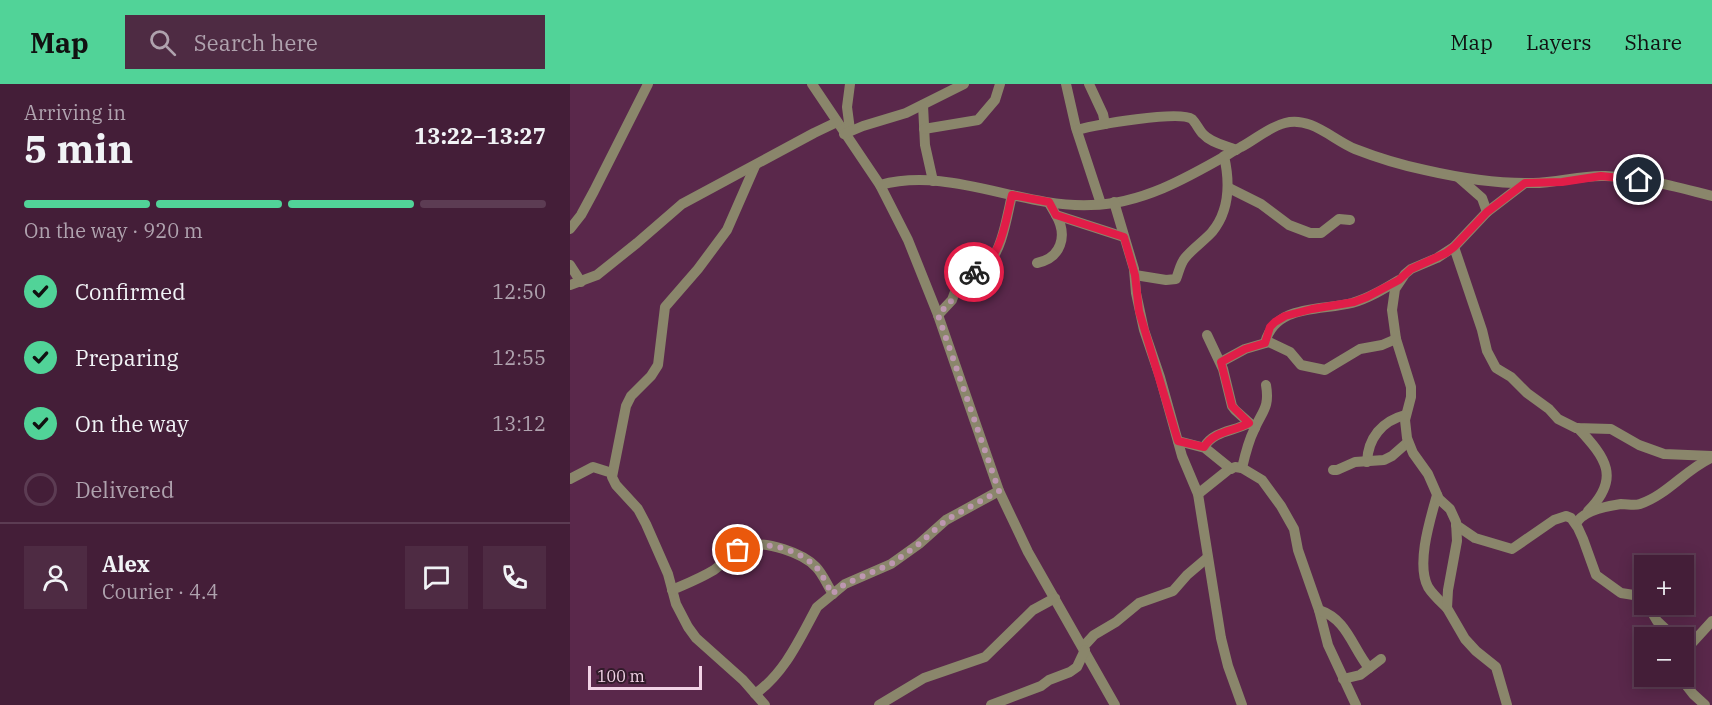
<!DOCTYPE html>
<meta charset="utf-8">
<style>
:root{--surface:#441e38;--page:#4e2b43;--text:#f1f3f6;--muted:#afa2ae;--line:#5c3c53;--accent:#51d398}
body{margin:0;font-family:"IBM Plex Serif",serif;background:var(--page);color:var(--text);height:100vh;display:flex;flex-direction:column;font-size:22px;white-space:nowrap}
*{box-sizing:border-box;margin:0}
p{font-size:20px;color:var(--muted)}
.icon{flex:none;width:33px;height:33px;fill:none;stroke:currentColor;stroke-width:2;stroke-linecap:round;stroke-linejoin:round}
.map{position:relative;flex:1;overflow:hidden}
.drawer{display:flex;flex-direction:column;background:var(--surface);width:570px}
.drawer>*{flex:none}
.controls{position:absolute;left:1064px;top:471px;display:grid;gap:12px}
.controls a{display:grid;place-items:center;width:60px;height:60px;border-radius:0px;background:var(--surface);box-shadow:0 3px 15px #0003,0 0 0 2px var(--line);font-size:30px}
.scale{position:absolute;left:18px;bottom:15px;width:114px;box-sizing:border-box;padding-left:6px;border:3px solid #f2d3e6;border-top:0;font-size:16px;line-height:21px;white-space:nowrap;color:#f2d3e6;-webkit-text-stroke:4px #321b2a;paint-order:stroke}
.pin{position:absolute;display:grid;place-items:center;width:51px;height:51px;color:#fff;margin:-26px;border:3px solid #fff;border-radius:50%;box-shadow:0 2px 6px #0007}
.courier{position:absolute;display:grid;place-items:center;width:60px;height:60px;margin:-30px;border:4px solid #e11d48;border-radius:50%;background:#fff;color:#222;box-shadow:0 2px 8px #0007}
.head em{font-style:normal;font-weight:800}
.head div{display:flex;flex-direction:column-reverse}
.head{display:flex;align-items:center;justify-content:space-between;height:102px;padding:0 24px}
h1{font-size:39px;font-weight:800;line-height:45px}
.bar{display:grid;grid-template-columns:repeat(4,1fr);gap:9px 6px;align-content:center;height:72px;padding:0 24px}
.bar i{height:8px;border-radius:4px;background:var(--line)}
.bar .selected{background:var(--accent)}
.bar p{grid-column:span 4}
.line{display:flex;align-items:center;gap:15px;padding:0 24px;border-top:2px solid var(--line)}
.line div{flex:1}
.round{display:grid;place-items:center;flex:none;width:63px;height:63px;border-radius:0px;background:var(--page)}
ol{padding:0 24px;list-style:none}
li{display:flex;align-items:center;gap:18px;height:66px}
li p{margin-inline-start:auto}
li .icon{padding:6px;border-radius:50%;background:var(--accent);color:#111;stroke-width:4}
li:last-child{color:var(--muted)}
li i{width:33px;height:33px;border:3px solid var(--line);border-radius:50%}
header{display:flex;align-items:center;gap:36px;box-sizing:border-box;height:84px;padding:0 30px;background:var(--accent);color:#111}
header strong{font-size:28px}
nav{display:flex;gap:33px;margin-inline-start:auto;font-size:21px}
.search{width:420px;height:54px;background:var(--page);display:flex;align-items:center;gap:15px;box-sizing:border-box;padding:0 21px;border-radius:0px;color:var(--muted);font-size:22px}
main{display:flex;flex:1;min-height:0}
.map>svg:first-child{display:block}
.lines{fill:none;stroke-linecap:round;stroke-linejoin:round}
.minor{stroke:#8a866b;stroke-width:10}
.done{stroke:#bd97b0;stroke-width:6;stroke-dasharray:0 10.8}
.route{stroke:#e11d48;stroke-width:8}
</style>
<header>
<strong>Map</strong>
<div class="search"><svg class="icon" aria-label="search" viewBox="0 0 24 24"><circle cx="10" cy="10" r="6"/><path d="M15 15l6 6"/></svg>Search here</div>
<nav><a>Map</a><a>Layers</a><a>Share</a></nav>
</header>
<main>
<section class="drawer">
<div class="head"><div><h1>5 min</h1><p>Arriving in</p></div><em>13:22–13:27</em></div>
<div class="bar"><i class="selected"></i><i class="selected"></i><i class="selected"></i><i></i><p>On the way · 920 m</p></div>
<ol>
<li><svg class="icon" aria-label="check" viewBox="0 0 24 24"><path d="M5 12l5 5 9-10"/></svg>Confirmed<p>12:50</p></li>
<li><svg class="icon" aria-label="check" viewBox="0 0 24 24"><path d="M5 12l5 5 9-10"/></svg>Preparing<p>12:55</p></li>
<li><svg class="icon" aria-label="check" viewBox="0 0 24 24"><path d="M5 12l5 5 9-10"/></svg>On the way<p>13:12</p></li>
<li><i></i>Delivered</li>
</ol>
<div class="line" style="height:108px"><a class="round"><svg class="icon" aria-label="person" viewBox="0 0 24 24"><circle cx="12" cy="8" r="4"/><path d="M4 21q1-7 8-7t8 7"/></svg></a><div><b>Alex</b><p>Courier · 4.4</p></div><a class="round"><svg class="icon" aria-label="chat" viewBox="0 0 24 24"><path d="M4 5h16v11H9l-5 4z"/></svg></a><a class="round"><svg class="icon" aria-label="phone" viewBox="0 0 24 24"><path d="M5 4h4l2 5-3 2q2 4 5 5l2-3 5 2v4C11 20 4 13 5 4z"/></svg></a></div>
</section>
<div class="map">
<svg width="1142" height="621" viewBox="0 0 1142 621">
<rect width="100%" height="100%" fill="#5a284b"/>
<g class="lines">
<g class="minor">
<path d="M 242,0 L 310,101 L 338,156 L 368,231 L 429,407 L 458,468 L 545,621"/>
<path d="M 280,0 L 277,23 L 280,46"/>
<path d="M 496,0 L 506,44 L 531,120"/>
<path d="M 519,0 L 533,30 L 535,40"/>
<path d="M 353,21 L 355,61 L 363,97"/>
<path d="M 354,45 L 408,36 L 425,16 L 430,0"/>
<path d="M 507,46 C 525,41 609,26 622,35 C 626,39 629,46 633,50 C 641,59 655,61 666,66"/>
<path d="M 274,50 L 293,42 L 336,29 L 394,0"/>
<path d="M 185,82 L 157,146 L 128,185 L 95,223 L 88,281 L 81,292 L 61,312 L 56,322 L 42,393 L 46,401 L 68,425 L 76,440 L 98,490 L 106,520 L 118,543 L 126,554 L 173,596 L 195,621"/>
<path d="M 888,93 L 912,114 L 917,128"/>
<path d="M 310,101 C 380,82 450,124 521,121 C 576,120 625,89 671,63 C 686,55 699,43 715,39 C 741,32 763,56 785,65 C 808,74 831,81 855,86 C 890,94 927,100 963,99 C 987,99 1011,91 1035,92 C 1071,93 1107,103 1142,112"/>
<path d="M 659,104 L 691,120 L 719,141 L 740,149 L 751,149 L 769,135 L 780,136"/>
<path d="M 544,118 L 564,185 L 566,209 L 574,246 L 590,293 L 612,372 L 628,410 L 651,554 L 658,582 L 672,621"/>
<path d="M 479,119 L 486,131 L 554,153"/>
<path d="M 0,145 L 11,131 L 24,107 L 78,0"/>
<path d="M 884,163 L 912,246 L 917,267 L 926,284 L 941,293 L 957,309 L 979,325 L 988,335 L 1006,344 L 1041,345 L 1069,361 L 1094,370 L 1142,372"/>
<path d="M 467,179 C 491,174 498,152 486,131"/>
<path d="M 0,181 L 11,198"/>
<path d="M 565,191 L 596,196 L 606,195 C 609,188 610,180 615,174 C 623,164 634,157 642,148 C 660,126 660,98 654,72"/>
<path d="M 0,201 L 27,191 L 67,159 L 112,120 L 244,49 L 267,38"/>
<path d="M 368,231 L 382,216 L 390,194 C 398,188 409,189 416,182 C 432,168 437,132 442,111"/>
<path d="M 637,251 L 653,285 L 662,322 L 665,326 L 685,344"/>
<path d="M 695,259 C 705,220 750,227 782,219 C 799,214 814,205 829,196"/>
<path d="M 651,278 L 675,265 L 699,258 L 720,268 L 731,281 L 755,286 L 790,265 L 812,261 L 826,255"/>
<path d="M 1008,344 C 1036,374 1051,394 1018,427"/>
<path d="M 608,357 L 635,364 L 661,385"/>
<path d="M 634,363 C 645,346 663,348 679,339"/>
<path d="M 797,378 C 798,354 812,337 835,331"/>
<path d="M 672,384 C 675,371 678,358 684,346 C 692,327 700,324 696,301"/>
<path d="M 763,386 L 767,386 L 785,378 L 814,376 L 822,372 L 838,358"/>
<path d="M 0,395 L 23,383 L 42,389"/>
<path d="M 628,410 L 658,386 L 665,383 L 672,384 L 692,396 L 711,422 L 724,445 L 728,466 L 749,526 L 758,561 L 786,621"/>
<path d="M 867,411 C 860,436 846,480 858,503 C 863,511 871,518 877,524"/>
<path d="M 1006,440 C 1012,427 1037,422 1051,420 C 1058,420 1064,422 1070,420 C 1097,411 1115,386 1141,374"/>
<path d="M 886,441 L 905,454 L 942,465 L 984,436 L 996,432 L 1001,434 L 1008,444 L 1013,455 L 1026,491 L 1051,509 L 1070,512 L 1074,516"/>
<path d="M 102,506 C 116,500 131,494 144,486 C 155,478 164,466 177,462 C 195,456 233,469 246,483 C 253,490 257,501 263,510"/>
<path d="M 1077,520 L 1087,537 L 1105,554"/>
<path d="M 749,526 C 777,535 782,563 799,584"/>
<path d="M 513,563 L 524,551 L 546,538 L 569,519 L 603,507 L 617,491 L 637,474"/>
<path d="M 1113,563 L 1123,558 L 1142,537"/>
<path d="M 1109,592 L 1123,610 L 1135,621"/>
<path d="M 773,595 L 790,591 L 811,575"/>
<path d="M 185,610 C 215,589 230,554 247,523 L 275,500 L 321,480 L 349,460 L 376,436 L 429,407"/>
<path d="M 309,621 L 354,594 L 415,573 L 463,526 L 485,514"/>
<path d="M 421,621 L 471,602 L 479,596 L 500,588 L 507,583 L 515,566"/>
<path d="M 937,621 L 926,583 L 906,567 L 895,555 L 877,524 L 878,506 L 887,457 L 886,438 L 880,425 L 869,415 L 858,390 L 843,369 L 837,354 L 835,336 L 841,313 L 841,303 L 826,255 L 822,226 L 825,205 L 835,190 L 841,185 L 867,174 L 884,163 L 917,128 L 955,99"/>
</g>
</g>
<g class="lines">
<path class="done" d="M 168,466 C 192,455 226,464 245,482 C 252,489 257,501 262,510 L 275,500 L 321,480 L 349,460 L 376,436 L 429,407 L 368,231 L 382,216 L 390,194 L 404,188"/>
<path class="route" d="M 404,188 C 432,176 435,138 442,111 L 479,118 L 486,131 L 554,153 L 565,191 L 569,227 L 608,357 L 634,363 C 645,346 663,348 679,339 L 662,322 L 651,278 L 675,265 L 695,259 L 700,243 L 705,238 L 715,232 L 742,225 L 784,218 L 797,213 L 829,196 L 841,185 L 876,169 L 884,163 L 917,128 L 955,99 L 992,98 L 1031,92 L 1069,96"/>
</g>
</svg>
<div class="controls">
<a>+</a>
<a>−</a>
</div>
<div class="scale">100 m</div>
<div class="pin" style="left:168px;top:466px;background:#ea580c"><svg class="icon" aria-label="bag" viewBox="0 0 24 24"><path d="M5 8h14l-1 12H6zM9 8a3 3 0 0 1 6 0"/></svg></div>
<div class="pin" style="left:1069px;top:96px;background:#1f2937"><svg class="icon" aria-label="home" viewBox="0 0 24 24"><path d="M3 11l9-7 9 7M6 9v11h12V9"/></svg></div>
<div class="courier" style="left:404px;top:188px"><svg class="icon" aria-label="bike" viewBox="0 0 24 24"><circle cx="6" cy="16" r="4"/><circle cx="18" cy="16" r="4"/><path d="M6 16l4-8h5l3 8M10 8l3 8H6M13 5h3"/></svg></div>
</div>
</main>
